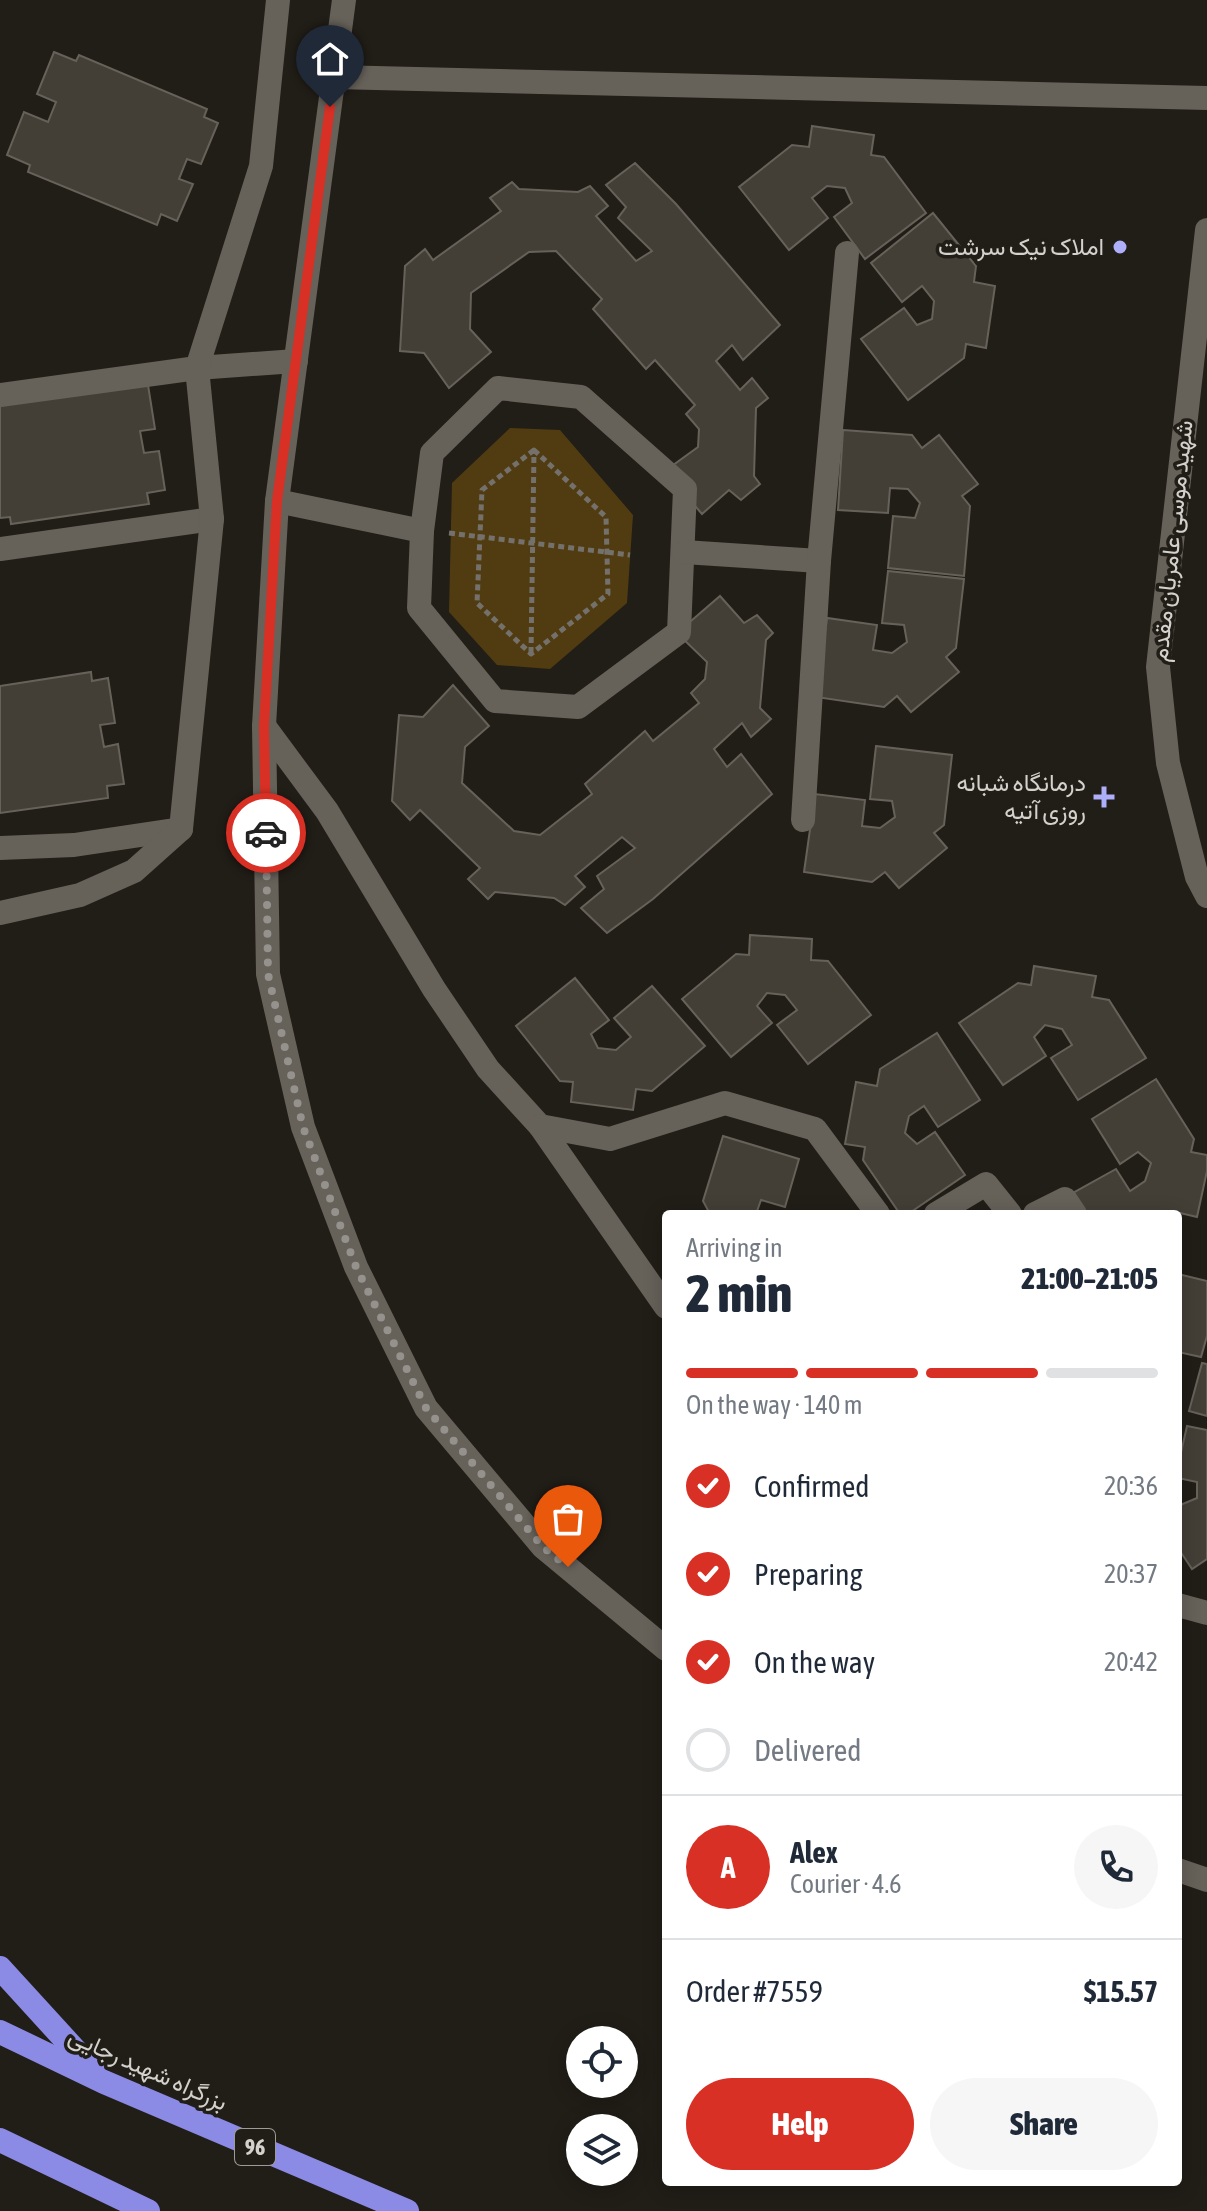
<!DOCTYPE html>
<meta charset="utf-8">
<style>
:root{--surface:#fff;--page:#f6f6f7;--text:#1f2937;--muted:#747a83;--line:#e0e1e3;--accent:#d93025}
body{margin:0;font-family:"Asap Condensed",Vazirmatn,sans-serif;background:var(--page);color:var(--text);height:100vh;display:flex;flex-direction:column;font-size:30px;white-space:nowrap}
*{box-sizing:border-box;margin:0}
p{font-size:26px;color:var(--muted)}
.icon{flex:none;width:44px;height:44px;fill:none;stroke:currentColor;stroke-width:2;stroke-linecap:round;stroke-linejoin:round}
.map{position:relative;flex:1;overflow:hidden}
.drawer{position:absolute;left:662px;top:1210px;width:520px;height:976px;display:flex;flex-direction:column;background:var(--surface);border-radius:8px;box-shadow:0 4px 20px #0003}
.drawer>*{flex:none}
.tools{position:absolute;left:566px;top:2026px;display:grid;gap:16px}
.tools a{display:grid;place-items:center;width:72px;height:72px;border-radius:50%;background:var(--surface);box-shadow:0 4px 20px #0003;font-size:40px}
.pin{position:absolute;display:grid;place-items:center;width:68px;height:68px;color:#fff;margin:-82px -34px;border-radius:50% 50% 50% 0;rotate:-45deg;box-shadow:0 0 8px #0007}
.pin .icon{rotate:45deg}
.courier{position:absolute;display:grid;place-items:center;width:80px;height:80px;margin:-40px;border:6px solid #d93025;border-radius:50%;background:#fff;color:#222;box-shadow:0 2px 10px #0007}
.headline em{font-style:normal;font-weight:800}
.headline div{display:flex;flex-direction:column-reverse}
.headline{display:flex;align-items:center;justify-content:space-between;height:136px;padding:0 24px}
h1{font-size:52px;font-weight:800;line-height:60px}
.bar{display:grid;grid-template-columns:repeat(4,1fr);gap:12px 8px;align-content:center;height:96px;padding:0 24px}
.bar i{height:10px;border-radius:6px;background:var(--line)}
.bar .on{background:var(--accent)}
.bar p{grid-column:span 4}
.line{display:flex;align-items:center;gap:20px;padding:0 24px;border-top:2px solid var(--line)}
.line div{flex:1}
.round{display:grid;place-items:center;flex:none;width:84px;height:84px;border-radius:42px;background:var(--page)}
ol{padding:0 24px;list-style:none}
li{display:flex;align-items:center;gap:24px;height:88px}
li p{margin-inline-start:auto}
li .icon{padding:8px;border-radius:50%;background:var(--accent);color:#fff;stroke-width:4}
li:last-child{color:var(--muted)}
li i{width:44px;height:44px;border:4px solid var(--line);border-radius:50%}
.action{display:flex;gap:16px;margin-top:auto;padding:16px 24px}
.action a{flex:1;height:92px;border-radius:48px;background:var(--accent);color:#fff;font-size:32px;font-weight:800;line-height:92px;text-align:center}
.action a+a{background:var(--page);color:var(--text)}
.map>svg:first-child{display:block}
.green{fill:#513c12}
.building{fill:#433f37;stroke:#666159;stroke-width:2}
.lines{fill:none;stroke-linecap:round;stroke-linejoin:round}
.path{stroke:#74716c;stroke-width:5;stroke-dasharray:6 4;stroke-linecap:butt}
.minor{stroke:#666159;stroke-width:24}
.highway{stroke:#8b8ae4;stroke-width:24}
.done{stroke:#95928d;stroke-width:8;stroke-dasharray:0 14.4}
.route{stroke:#d93025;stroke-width:10}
.poi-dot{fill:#adaffb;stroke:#211d17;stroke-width:3}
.labels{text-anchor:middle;stroke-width:7;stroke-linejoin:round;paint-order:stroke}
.shield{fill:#211d17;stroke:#9e9b96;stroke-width:2}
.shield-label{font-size:22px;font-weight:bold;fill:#d4d1cd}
.poi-label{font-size:24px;fill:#d4d1cd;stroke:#211d17;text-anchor:end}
.street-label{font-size:24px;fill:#d4d1cd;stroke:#211d17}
</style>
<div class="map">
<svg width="1207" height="2211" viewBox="0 0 1207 2211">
<rect width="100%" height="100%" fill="#211d17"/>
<path class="green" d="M 510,428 L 560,430 L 633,515 L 627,603 L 550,669 L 497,665 L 449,612 L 452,483 Z"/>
<g class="building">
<path d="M 54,52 L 76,61 L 79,55 L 207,109 L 204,117 L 218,123 L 201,164 L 187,159 L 179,179 L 193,184 L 177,221 L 161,214 L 157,225 L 28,172 L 30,165 L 7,155 L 24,112 L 48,122 L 56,102 L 37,94 Z"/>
<path d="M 812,126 L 874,135 L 871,155 L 884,157 L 926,213 L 865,259 L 834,217 L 852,203 L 845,188 L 827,186 L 812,198 L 828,218 L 789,250 L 739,187 L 792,145 L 809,147 Z"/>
<path d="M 635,163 L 676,204 L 780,325 L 743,360 L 732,345 L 716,361 L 740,390 L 752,378 L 768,398 L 756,408 L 754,476 L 760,484 L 741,500 L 729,490 L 702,514 L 665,471 L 698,447 L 699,429 L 686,414 L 695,405 L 655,360 L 646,369 L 593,309 L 602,299 L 556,251 L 529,252 L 471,293 L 470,329 L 491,352 L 449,388 L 424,353 L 400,351 L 405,266 L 425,249 L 433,260 L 501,211 L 490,198 L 512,182 L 519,189 L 578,192 L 590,186 L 608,206 L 596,216 L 636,261 L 652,251 L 618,218 L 626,207 L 606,185 Z"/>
<path d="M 933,213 L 976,266 L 974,282 L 995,286 L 986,348 L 966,344 L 964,358 L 908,400 L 861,339 L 904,308 L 917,325 L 932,319 L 934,301 L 922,286 L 902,302 L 871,263 Z"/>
<path d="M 148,385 L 155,429 L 140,431 L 144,453 L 159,451 L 165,490 L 147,493 L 149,504 L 11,524 L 10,517 L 0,518 L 0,398 Z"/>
<path d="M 843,430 L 912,435 L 922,448 L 939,435 L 978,484 L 962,496 L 970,506 L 964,576 L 888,568 L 893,516 L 915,518 L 920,503 L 908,489 L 890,488 L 888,513 L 838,510 Z"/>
<path d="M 888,571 L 964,579 L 956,648 L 946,657 L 959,672 L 911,712 L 897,696 L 884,707 L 816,697 L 827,618 L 877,625 L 873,650 L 892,653 L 907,642 L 904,625 L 882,623 Z"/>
<path d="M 720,596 L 744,623 L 757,615 L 773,633 L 766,640 L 760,708 L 771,719 L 751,737 L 742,723 L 714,749 L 727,767 L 741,754 L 772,794 L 653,899 L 607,933 L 581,908 L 604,889 L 597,876 L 635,848 L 622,837 L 575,876 L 585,887 L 565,905 L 554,898 L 495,892 L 488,899 L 468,879 L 480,868 L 420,810 L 410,820 L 392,801 L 399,715 L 423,717 L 453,685 L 489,726 L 465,747 L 462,783 L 514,831 L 540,835 L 592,794 L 585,784 L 645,731 L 653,741 L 699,703 L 691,693 L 705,679 L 707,662 L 677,633 Z"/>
<path d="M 91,672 L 92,681 L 108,678 L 115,723 L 100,725 L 104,747 L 118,744 L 124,784 L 107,786 L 108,798 L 0,813 L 0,686 Z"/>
<path d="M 876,746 L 952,755 L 944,825 L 934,833 L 947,848 L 899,888 L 885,872 L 872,882 L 804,872 L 815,794 L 865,800 L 862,826 L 880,828 L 895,817 L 892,801 L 870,799 Z"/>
<path d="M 750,935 L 812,939 L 811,960 L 828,961 L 871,1015 L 808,1064 L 777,1025 L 797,1010 L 785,995 L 767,993 L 757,1006 L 772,1023 L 731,1057 L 682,999 L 736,954 L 749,955 Z"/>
<path d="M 1034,966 L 1096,976 L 1092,997 L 1109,1000 L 1146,1058 L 1078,1100 L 1051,1058 L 1072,1045 L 1062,1029 L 1045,1025 L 1034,1037 L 1046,1056 L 1003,1085 L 959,1023 L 1018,983 L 1031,985 Z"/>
<path d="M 575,978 L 609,1020 L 591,1034 L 598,1048 L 616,1050 L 631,1037 L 614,1018 L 652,986 L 705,1046 L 652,1091 L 636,1089 L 633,1110 L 571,1102 L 573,1082 L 560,1081 L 516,1026 Z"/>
<path d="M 937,1033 L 980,1100 L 938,1127 L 924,1106 L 909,1116 L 905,1133 L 917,1144 L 935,1132 L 965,1175 L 908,1214 L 900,1214 L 863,1160 L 865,1147 L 845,1144 L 856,1082 L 877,1086 L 880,1069 Z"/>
<path d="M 1156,1079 L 1194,1139 L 1191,1152 L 1207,1155 L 1207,1171 L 1197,1217 L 1176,1212 L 1085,1214 L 1073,1193 L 1116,1169 L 1130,1191 L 1145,1181 L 1151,1163 L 1138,1152 L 1120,1164 L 1092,1119 Z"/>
<path d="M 723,1136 L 799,1159 L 785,1207 L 761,1200 L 756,1214 L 710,1214 L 703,1201 Z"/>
<path d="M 1178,1274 L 1207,1281 L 1207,1336 L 1201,1357 L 1178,1352 Z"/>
<path d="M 1202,1363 L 1207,1364 L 1207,1416 L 1189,1411 Z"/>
<path d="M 1187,1426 L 1207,1430 L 1207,1559 L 1192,1569 L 1180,1551 L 1178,1552 L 1178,1506 L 1197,1498 L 1197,1482 L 1178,1478 L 1178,1466 Z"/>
</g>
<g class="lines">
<g class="path">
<path d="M 534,450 L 606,517 L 608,594 L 531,654 L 477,603 L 482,490 Z"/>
<path d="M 449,533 L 630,555"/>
<path d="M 531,653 L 534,451"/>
</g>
<g class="minor">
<path d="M 344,0 L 277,501 L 264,726 L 268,974 L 303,1127 L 356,1267 L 426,1408 L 543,1547 L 666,1649"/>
<path d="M 334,77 L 1207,98"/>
<path d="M 1207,230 L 1158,667 L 1168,763 L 1197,877 L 1207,896"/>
<path d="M 498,388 L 581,397 L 685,489 L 679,632 L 578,707 L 495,701 L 419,608 L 422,531 L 432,453 Z"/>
<path d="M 0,395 L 197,368 L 296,361"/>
<path d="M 277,501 L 422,531"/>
<path d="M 0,549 L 212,519"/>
<path d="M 684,552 L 819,561"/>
<path d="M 264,726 L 327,811 L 434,989 L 488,1069 L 540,1126 L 610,1139 L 725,1103 L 815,1129 L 878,1214"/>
<path d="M 803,820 L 819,561 L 847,253"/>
<path d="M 0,848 L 74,845 L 181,829"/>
<path d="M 0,913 L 80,895 L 134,871 L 181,829 L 212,519 L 197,368 L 261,166 L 278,0"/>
<path d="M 540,1126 L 666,1307"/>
<path d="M 936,1214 L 986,1184 L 1010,1214"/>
<path d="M 1035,1214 L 1065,1199 L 1075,1214"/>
<path d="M 1178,1605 L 1207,1613"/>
<path d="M 1178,1870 L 1207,1880"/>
</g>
<g class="highway">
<path d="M 0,1968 L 94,2071"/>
<path d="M 0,2032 L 104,2082 L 407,2211"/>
<path d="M 0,2140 L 148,2211"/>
</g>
</g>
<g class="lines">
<path class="done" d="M 266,833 L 268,974 L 303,1127 L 356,1267 L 426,1408 L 543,1547 L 568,1567"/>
<path class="route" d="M 266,833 L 264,726 L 277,501 L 330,107"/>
</g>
<g class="poi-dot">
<circle cx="1120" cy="247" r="8"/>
<path d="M1100 785h8v8h8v8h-8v8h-8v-8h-8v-8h8z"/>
</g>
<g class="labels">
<rect class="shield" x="235" y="2129" width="40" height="36" rx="6"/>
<g class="shield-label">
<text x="255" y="2155">96</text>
</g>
<g class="poi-label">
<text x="1104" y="255">املاک نیک سرشت</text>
<text x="1086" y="791">درمانگاه شبانه<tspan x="1086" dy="28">روزی آتیه</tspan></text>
</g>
<g class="street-label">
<text transform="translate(1172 541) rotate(-84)" y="8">شهید موسی عامریان مقدم</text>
<text transform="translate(148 2069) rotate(24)" y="8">بزرگراه شهید رجایی</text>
</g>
</g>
</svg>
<div class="tools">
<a><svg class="icon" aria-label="locate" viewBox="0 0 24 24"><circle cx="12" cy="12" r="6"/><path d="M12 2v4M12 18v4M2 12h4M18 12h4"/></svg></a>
<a><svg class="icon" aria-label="layers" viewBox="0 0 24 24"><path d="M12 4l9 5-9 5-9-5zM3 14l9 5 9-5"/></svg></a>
</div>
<div class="pin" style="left:568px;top:1567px;background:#ea580c"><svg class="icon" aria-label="bag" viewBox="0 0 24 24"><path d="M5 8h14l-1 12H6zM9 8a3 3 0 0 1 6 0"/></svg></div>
<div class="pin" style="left:330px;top:107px;background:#1f2937"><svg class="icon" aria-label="home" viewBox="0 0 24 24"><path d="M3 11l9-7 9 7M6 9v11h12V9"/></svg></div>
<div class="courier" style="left:266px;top:833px"><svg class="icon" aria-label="car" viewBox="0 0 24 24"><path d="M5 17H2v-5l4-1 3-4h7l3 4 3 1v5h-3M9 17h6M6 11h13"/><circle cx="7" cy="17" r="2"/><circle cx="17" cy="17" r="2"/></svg></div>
<section class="drawer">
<div class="headline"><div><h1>2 min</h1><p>Arriving in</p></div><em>21:00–21:05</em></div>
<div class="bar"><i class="on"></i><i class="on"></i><i class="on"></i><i></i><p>On the way · 140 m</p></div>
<ol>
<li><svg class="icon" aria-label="check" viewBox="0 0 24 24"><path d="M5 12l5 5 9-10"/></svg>Confirmed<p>20:36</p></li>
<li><svg class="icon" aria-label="check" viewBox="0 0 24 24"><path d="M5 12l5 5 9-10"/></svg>Preparing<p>20:37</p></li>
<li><svg class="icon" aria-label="check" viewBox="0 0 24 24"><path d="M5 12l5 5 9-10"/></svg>On the way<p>20:42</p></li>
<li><i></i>Delivered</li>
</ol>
<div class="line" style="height:144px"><b class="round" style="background:var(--accent);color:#fff">A</b><div><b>Alex</b><p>Courier · 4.6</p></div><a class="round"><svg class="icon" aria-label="phone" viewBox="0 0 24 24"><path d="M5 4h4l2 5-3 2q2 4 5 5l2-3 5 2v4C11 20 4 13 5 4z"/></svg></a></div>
<div class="line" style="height:104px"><div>Order #7559</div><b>$15.57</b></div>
<div class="action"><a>Help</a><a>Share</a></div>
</section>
</div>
